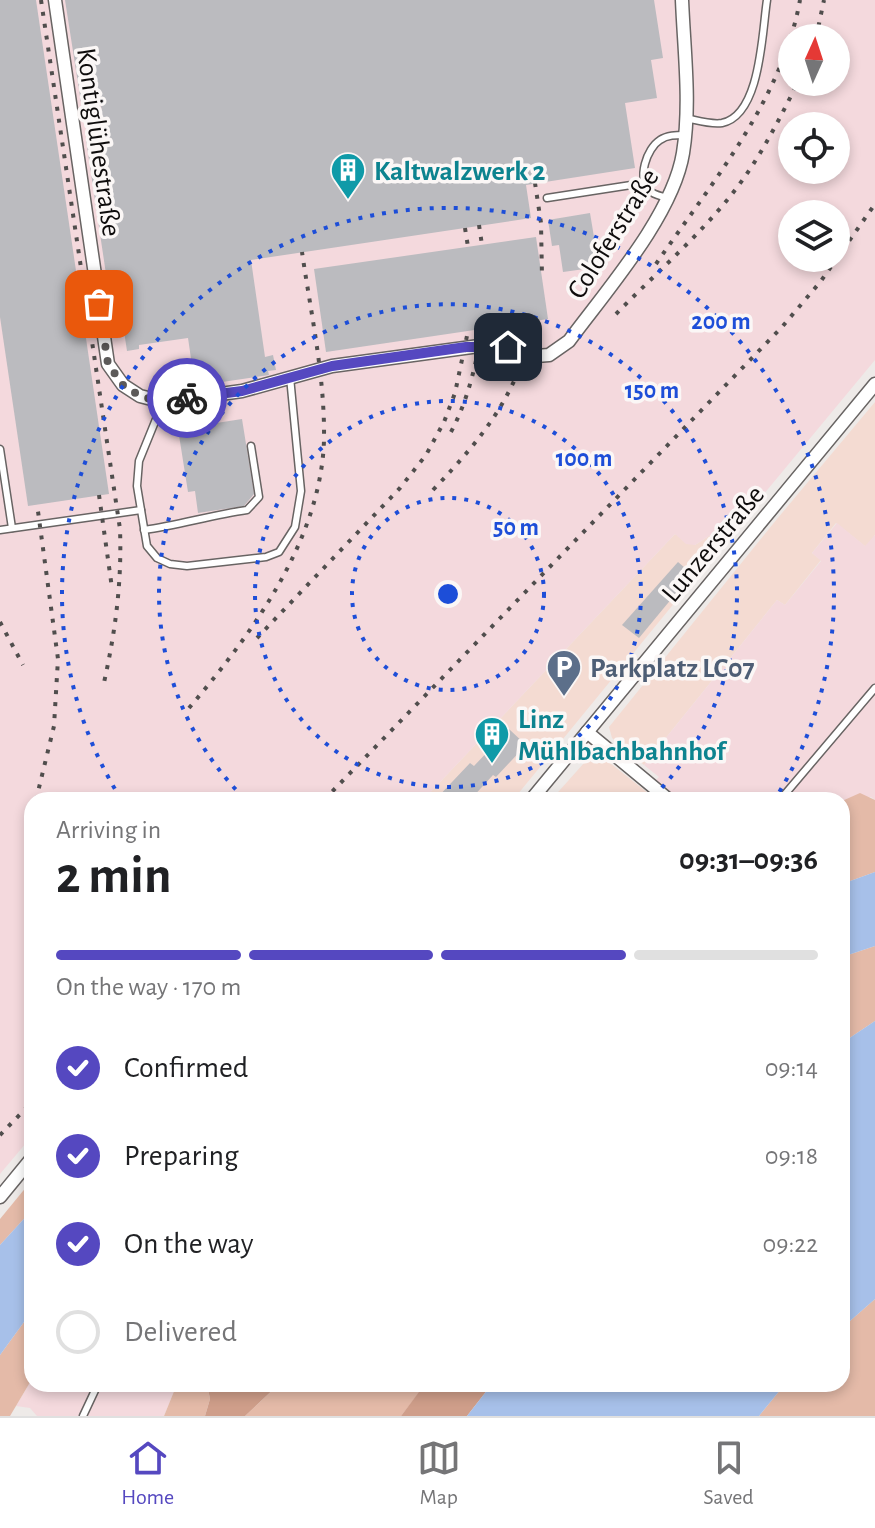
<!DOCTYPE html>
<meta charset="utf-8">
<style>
:root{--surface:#fff;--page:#f6f6f6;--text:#202124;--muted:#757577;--line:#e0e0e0;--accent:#5548c0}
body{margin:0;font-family:"Alegreya Sans",sans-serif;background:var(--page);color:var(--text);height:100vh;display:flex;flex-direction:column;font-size:30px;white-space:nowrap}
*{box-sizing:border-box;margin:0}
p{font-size:26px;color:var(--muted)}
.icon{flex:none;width:44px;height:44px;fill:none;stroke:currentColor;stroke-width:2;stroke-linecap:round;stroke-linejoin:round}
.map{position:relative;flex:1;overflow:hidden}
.sheet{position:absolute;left:24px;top:792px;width:826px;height:600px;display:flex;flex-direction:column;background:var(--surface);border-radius:24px;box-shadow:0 4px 12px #0003}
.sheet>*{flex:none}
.needle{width:52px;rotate:3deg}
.fabs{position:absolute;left:778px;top:24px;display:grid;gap:16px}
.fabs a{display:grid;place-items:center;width:72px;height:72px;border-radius:50%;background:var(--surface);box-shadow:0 4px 12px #0003;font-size:40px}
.pin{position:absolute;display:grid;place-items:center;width:68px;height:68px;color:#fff;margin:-34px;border-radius:16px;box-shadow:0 4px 12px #0006}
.courier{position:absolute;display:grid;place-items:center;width:80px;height:80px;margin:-40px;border:6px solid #5548c0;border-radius:50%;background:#fff;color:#222;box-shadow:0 2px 10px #0007}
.head em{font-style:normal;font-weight:600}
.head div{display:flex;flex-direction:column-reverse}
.head{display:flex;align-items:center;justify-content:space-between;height:136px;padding:0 32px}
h1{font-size:52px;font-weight:600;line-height:60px}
.bar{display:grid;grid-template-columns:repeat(4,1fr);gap:12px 8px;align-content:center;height:96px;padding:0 32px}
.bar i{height:10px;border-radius:6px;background:var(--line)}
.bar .on{background:var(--accent)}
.bar p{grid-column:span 4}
ol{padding:0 32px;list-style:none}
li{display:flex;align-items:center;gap:24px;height:88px}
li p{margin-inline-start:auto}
li .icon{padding:8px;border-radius:50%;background:var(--accent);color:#fff;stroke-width:4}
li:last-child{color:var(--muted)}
li i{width:44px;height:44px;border:4px solid var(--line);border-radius:50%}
.dock{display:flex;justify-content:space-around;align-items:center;height:112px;border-top:2px solid var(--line);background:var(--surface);font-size:22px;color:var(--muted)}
.dock a{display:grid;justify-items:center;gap:4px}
.dock .on{color:var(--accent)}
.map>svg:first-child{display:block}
.commercial{fill:#f4dbd2}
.industrial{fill:#f4d9dd;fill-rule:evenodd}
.green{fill:#e4baa8}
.forest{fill:#cf9e8a}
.water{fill:#a7c0e9}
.building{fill:#bbbbbf}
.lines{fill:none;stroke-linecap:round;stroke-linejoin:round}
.lane-casing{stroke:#686463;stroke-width:9}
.street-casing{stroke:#686463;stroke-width:15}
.lane{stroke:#fff;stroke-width:6}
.street{stroke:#fff;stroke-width:12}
.rail{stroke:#504e4d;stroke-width:4;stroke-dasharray:4 8;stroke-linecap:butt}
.done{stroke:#5c5a59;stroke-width:8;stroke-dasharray:0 14.4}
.route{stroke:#5548c0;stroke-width:10}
.ring{fill:none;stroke:#1d4ed8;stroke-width:4;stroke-dasharray:4 8}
.labels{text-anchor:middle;stroke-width:7;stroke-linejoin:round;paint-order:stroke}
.street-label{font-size:28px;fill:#0e0c0c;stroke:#fbf7f6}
.culture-label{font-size:28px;font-weight:bold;fill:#0d838f;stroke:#fbf7f6;text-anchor:start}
.service-label{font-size:28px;font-weight:bold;fill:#4e5e75;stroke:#fbf7f6;text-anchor:start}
.centre{fill:#1d4ed8;stroke:#fbf7f6;stroke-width:4}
.ring-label{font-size:24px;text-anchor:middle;font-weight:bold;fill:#1d4ed8;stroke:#fbf7f6;stroke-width:7;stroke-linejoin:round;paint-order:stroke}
</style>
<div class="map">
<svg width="875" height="1416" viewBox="0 0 875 1416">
<rect width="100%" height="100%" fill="#eeeae8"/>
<g class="commercial">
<path d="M 875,402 L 875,535 L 866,547 L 836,523 L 812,553 L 821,560 L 785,605 L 777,600 L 644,765 L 612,738 L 609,727 L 777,519 Z"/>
<path d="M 753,507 L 513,800 L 423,800 L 675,534 L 695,545 Z"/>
<path d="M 593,753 L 601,756 L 657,800 L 551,800 Z"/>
</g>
<g class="industrial">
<path d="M 0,0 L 875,0 L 875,360 L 753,507 L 695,545 L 686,544 L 675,534 L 423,800 L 32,800 L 32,1136 L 0,1174 ZM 792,38 L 836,38 L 836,82 L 792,82 ZM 792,126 L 836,126 L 836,170 L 792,170 ZM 792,214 L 836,214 L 836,258 L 792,258 Z"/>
<path d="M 837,523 L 865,546 L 875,535 L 875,800 L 871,797 L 842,801 L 679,800 L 655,781 L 659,777 L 644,765 L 777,600 L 785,605 L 821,561 L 812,553 Z"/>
<path d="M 32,1379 L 32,1384 L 177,1384 L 164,1416 L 37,1416 L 30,1408 L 16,1406 Z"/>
</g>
<g class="green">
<path d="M 860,793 L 875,800 L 875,872 L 842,884 L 842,801 Z"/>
<path d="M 875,946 L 875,1021 L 842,1043 L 842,957 Z"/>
<path d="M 32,1180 L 32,1210 L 0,1245 L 0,1219 Z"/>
<path d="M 875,1299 L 875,1416 L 759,1416 L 785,1384 L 842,1384 L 842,1328 Z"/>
<path d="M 32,1311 L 32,1379 L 10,1416 L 0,1416 L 0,1355 Z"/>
<path d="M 177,1384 L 207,1384 L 210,1399 L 205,1416 L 164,1416 Z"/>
<path d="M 279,1384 L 426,1384 L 401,1416 L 245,1416 Z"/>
</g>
<g class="forest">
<path d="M 207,1384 L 279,1384 L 245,1416 L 205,1416 L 210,1399 Z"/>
<path d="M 425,1384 L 492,1384 L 467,1416 L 401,1416 Z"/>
</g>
<g class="water">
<path d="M 875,872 L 875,946 L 842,957 L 842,884 Z"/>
<path d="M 875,1021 L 875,1299 L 842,1328 L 842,1043 Z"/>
<path d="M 32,1210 L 32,1311 L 0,1355 L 0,1245 Z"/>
<path d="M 492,1384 L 785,1384 L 759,1416 L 467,1416 Z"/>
</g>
<g class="building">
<path d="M 0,0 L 36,0 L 109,494 L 28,506 L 0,317 Z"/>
<path d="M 65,0 L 654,0 L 663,58 L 651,60 L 657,98 L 625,103 L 635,168 L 526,185 L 531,218 L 251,260 L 265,357 L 273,355 L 276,370 L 268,371 L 269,375 L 195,386 L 188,338 L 139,345 L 139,349 L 127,351 L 115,272 L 106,274 L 86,140 L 105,137 L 101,106 L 82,109 Z"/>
<path d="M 590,213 L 599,267 L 563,272 L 559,245 L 552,246 L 548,220 Z"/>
<path d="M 536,237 L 548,319 L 326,352 L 314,269 Z"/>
<path d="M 242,419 L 254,494 L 244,506 L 198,513 L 195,491 L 188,492 L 178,429 Z"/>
<path d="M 678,562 L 692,574 L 639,638 L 622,625 Z"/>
<path d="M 509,729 L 526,745 L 496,777 L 493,775 L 470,800 L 435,800 L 470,763 L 474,766 Z"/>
</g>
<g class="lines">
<g class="lane-casing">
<g id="lane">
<path d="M 685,118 C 696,120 711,125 722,123 C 761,115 762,32 767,0"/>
<path d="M 547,198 L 644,183"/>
<path d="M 667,198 C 662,196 654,195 650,191 C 636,179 647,148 660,140 C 667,135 676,135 685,135"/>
<path d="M 163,402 L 139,461 L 137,486 L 147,546 L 157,558 L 170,564 L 187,566 L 266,557 L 279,552 L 295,527 L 301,491 L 290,377"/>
<path d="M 0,449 L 12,528"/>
<path d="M 0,530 L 141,510"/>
<path d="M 144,530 C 179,525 212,515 247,510 L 259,497 L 251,446"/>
<path d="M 780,800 L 875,688"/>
<path d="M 83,1416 L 98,1384"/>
</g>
</g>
<g class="street-casing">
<g id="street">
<path d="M 55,0 L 108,364 L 123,385 L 140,396 L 163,402 L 242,391 L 332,366 L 479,346 L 508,347 L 536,356 L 549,355 L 569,341 C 606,291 673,215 683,153 C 691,104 684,50 682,0"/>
<path d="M 587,732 L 669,800"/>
<path d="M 531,800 L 875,384"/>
<path d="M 0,1197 L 32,1158"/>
</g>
</g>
<use href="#lane" class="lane"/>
<use href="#street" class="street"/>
<g class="rail">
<path d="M 41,0 L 120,529 C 122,584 115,634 103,687"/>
<path d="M 816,38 L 824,0"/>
<path d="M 535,183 L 541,223 L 542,277"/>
<path d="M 479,225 L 482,245"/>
<path d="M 465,228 L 468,247"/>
<path d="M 656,264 C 712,182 782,100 800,0"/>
<path d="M 616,314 C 655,274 698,237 732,194 C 759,160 779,120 798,82"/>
<path d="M 451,432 C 468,400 476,365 482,329"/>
<path d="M 433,490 C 487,433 514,398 536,321"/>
<path d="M 99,495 L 112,588"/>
<path d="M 0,622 L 23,665"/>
<path d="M 257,638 L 400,488 L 426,455 L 444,422 L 455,393 L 468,331"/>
<path d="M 189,708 C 252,634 321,540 324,440 C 325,377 311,314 302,252"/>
<path d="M 36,800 L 54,726 L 58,659 L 37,504"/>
<path d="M 324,800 L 782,327 L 821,281 L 875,204"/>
<path d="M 27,829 L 32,814"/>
<path d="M 0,1135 L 32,1102"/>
</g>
</g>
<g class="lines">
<path class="done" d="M 99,304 L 108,364 L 123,385 L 140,396 L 163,402 L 187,398"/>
<path class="route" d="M 187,398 L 242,391 L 332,366 L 466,347 L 508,347"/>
</g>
<g class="ring">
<circle cx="448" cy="594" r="96"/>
<circle cx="448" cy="594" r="193"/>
<path d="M244 798A289 289 0 1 1 652 798"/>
<path d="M121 799A386 386 0 1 1 775 799"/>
</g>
<defs>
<g id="building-pin" transform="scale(1.8)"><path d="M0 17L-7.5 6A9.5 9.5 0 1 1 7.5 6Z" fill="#0f9aa8" stroke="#fbf7f6"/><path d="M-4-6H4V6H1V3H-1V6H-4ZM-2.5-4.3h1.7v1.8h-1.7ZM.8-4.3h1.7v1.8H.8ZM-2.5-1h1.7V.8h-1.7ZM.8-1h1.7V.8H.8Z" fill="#fff"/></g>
<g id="parking-pin" transform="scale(1.8)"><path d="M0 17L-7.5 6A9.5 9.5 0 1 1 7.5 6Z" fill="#5c6f8a" stroke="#fbf7f6"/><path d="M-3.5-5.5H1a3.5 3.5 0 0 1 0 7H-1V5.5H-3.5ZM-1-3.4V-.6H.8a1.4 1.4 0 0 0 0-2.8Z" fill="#fff"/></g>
</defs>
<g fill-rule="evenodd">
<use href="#building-pin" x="348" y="170"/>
<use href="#parking-pin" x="564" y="667"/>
<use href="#building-pin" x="492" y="734"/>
</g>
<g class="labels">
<g class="street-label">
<text transform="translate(100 142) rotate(82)" y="10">Kontiglühestraße</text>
<text transform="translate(612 233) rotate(-58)" y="10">Coloferstraße</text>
<text transform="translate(712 543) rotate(-50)" y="10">Lunzerstraße</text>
</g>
<g class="culture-label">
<text x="374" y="180">Kaltwalzwerk 2</text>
<text x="518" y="728">Linz<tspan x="518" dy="32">Mühlbachbahnhof</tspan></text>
</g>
<g class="service-label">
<text x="590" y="677">Parkplatz LC07</text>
</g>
</g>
<circle cx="448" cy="594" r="12" class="centre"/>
<g class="ring-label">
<text x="721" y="329">200 m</text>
<text x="652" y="398">150 m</text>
<text x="584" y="466">100 m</text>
<text x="516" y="535">50 m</text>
</g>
</svg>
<div class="fabs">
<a><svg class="needle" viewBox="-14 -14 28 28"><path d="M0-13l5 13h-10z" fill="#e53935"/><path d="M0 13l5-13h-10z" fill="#757577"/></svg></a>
<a><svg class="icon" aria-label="locate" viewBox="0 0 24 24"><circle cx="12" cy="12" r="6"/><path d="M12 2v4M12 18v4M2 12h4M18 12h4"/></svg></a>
<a><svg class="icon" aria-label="layers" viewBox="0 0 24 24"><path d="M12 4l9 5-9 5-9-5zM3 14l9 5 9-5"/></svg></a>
</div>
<div class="pin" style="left:99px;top:304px;background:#ea580c"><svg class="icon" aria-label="bag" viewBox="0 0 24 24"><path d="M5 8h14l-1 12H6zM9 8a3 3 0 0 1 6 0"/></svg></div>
<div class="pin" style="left:508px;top:347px;background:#1f2937"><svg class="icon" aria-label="home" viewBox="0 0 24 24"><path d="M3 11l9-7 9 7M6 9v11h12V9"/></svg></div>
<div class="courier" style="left:187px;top:398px"><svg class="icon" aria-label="bike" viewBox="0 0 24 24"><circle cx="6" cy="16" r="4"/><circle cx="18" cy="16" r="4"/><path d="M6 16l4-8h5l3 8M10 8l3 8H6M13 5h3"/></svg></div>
<section class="sheet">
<div class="head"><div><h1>2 min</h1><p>Arriving in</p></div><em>09:31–09:36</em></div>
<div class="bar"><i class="on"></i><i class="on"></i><i class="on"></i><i></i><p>On the way · 170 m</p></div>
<ol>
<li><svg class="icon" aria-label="check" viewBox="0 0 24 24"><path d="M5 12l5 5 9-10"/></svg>Confirmed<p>09:14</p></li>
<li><svg class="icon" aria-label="check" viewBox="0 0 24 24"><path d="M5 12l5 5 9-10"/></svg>Preparing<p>09:18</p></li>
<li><svg class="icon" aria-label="check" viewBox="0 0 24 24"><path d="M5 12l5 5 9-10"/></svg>On the way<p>09:22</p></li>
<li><i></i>Delivered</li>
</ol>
</section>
</div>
<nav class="dock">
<a class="on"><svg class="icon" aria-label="home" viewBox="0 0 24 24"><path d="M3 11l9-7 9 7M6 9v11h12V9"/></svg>Home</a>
<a><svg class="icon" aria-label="map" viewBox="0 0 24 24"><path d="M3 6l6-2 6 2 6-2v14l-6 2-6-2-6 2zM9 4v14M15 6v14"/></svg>Map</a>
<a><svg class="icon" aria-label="saved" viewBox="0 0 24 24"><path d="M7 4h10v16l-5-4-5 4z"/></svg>Saved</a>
</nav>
